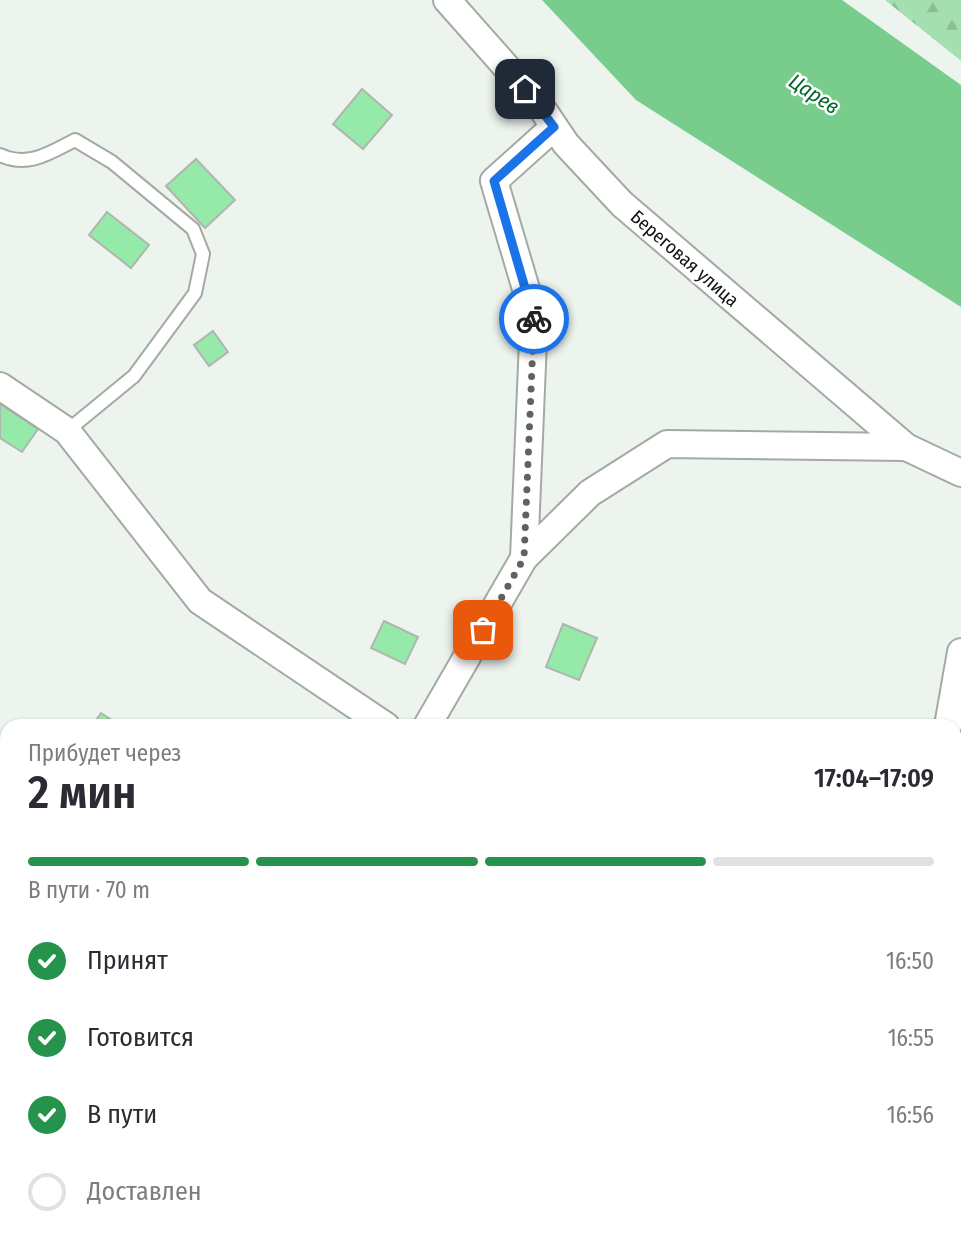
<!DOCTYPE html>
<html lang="ru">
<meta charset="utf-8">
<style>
:root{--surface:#fff;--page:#f7f7f7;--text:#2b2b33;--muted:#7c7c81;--line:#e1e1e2;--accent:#25934c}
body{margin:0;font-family:"Fira Sans Condensed",sans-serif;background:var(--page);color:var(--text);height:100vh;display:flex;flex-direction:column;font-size:26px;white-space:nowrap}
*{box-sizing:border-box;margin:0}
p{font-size:23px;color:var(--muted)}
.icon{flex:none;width:38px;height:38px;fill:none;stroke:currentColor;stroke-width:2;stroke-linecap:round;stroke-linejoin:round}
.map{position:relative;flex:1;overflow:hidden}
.side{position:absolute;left:0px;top:719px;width:962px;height:527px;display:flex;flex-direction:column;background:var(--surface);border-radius:21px 21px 0 0;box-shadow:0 2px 5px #0004}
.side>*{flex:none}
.pin{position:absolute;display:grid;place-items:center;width:60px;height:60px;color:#fff;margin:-30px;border-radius:14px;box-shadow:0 4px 10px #0006}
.courier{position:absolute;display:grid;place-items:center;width:70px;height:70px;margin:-35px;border:5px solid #1a73e8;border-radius:50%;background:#fff;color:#222;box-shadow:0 2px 9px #0007}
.head em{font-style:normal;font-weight:600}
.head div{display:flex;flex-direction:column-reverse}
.head{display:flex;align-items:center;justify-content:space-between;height:119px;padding:0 28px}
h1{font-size:46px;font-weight:600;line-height:52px}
.bar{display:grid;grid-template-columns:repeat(4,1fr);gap:10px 7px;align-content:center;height:84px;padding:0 28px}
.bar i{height:9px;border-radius:5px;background:var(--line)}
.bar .active{background:var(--accent)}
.bar p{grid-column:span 4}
ol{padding:0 28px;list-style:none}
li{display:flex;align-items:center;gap:21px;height:77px}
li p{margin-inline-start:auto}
li .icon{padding:7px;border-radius:50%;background:var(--accent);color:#fff;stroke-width:4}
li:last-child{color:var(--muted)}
li i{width:38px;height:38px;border:4px solid var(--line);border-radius:50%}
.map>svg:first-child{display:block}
.forest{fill:url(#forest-firs)}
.water{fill:#78cc8c}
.building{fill:#95eaa9;stroke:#afb6b0;stroke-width:2}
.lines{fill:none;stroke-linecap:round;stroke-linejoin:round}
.service-casing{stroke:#a3aaa4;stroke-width:16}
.minor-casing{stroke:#a3aaa4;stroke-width:30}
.tertiary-casing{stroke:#a3aaa4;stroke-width:37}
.service{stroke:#fff;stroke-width:12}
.minor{stroke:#fff;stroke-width:26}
.tertiary{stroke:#fff;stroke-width:33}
.done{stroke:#5f6360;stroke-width:7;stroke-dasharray:0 12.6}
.route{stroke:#1a73e8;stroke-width:9}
.labels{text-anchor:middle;stroke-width:5;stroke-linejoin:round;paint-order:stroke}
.street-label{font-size:19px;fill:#121513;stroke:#fff}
.water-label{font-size:21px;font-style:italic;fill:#03682f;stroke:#fff}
</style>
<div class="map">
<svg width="961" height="1245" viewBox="0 0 961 1245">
<defs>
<pattern id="forest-firs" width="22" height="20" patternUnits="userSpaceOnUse" patternTransform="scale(1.75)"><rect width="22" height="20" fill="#a4dfb0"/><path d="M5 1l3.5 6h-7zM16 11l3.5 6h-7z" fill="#8cbe96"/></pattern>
</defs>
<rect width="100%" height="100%" fill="#edf4ee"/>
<path class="forest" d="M 885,0 L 961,0 L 961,61 L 960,60 Z"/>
<path class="water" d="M 542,0 L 842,0 L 961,85 L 961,307 L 636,100 Z"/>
<g class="building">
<path d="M 362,89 L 392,115 L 363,149 L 333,124 Z"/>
<path d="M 196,159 L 235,200 L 205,228 L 166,186 Z"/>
<path d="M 107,212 L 149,245 L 131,268 L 89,235 Z"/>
<path d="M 213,331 L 228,352 L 209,366 L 194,345 Z"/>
<path d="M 0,404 L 38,429 L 22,452 L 0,438 Z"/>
<path d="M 384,621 L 418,637 L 405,664 L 371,648 Z"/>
<path d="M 563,624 L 597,638 L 579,680 L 546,667 Z"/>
<path d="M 101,713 L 121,726 L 92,726 Z"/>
<path d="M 956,802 L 961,803 L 961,846 L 956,845 Z"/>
<path d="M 956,899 L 961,899 L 961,935 L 956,934 Z"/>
<rect x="956" y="968" width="5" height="30"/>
<path d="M 7,1239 L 41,1239 L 48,1245 L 2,1245 Z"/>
<path d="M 771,1239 L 812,1239 L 810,1245 L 770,1245 Z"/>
</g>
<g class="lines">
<g class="service-casing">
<path id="service" d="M 0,155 C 28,168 50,153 75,140 L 112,162 L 193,229 L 203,254 L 195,293 L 134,376 L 67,431"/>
</g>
<g class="minor-casing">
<g id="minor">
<path d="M 447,0 L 539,104 L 566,144 L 622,204 L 906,447 L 961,473"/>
<path d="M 0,386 L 67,431 L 200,601 L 386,726"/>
<path d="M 524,558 L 534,316 L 494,181 L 554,127"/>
<path d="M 427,726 L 524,558 L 590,493 L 667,444 L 906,447"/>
<path d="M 948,726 L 961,652"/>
<path d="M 0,1103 L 7,1095"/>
<path d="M 101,1245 L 107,1239"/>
<path d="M 358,1245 L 362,1239"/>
<path d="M 879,1245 L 881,1239"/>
</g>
</g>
<g class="tertiary-casing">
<g id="tertiary">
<path d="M 0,972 L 7,976"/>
<path d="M 488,1239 L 499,1245"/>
</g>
</g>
<use href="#service" class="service"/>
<use href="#minor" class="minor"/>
<use href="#tertiary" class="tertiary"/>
</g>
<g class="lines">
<path class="done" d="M 483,630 L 524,558 L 534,319"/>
<path class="route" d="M 525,89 L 554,127 L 494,181 L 534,319"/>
</g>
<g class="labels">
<g class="street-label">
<text transform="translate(685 258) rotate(41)" y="7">Береговая улица</text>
</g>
<g class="water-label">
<text transform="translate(814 94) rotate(33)" y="7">Царев</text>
</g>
</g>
</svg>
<div class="pin" style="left:483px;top:630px;background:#ea580c"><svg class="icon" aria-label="bag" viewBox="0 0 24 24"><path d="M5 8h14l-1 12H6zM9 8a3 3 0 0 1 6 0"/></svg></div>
<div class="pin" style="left:525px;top:89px;background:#1f2937"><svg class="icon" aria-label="home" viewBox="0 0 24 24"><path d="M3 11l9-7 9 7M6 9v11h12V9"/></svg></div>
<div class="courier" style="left:534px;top:319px"><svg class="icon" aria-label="bike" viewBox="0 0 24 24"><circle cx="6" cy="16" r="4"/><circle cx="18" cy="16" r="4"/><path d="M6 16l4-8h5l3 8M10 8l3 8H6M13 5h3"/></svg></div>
<section class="side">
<div class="head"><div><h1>2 мин</h1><p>Прибудет через</p></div><em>17:04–17:09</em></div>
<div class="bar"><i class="active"></i><i class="active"></i><i class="active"></i><i></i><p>В пути · 70 m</p></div>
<ol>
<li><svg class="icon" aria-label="check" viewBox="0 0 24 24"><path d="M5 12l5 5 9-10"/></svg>Принят<p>16:50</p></li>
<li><svg class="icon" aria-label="check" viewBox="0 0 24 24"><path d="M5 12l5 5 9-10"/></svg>Готовится<p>16:55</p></li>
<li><svg class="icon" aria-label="check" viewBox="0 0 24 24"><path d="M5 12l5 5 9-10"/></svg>В пути<p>16:56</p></li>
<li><i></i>Доставлен</li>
</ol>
</section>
</div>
